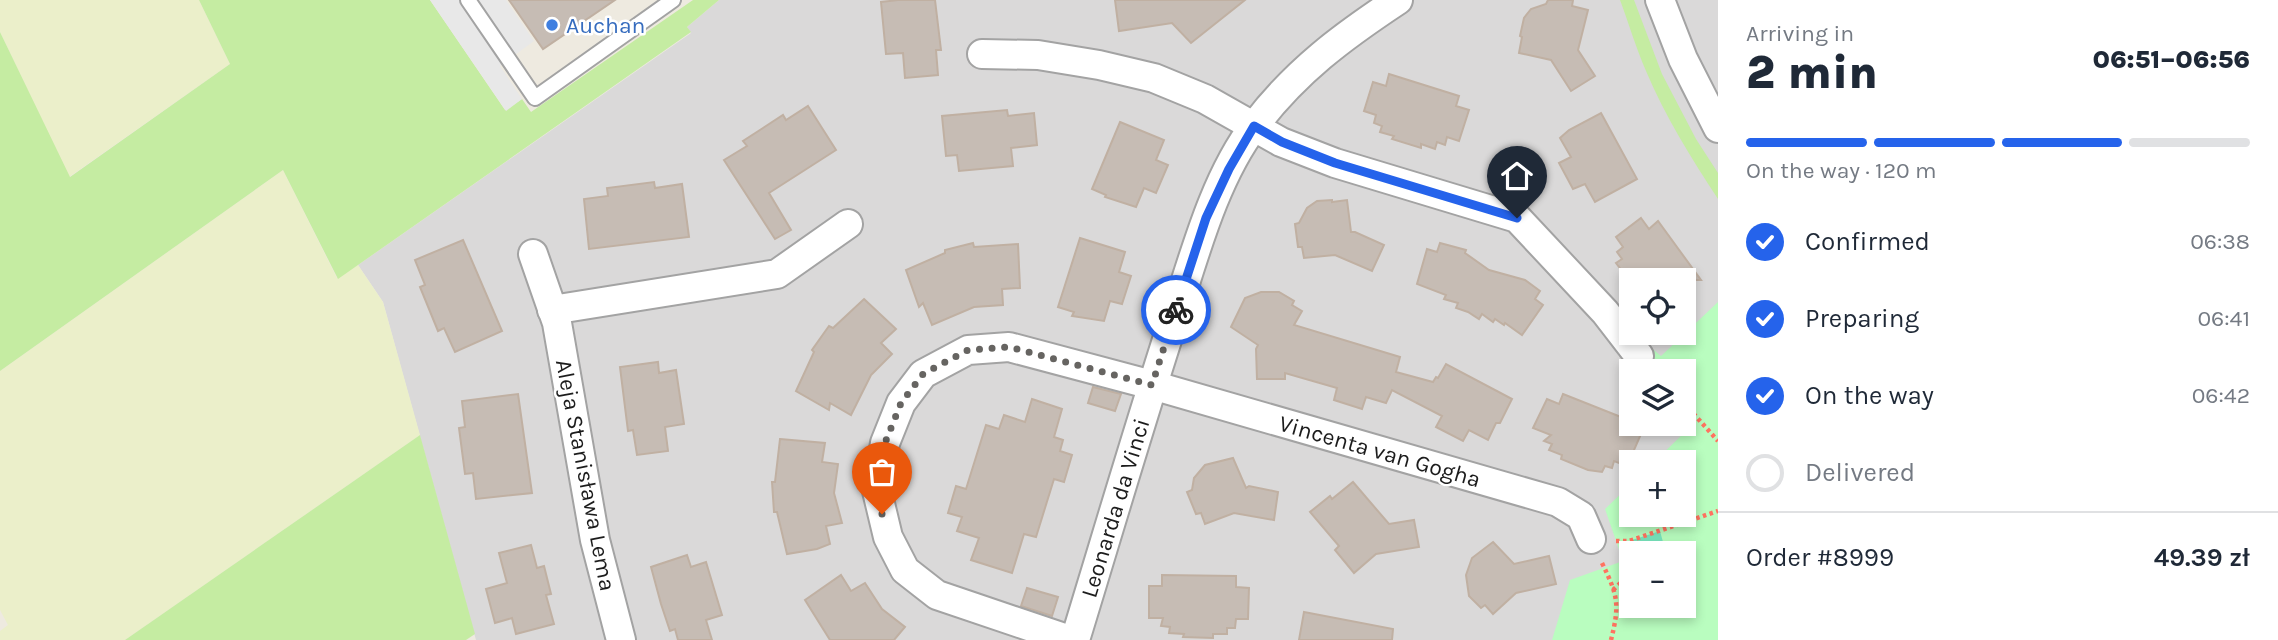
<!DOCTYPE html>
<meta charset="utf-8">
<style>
:root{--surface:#fff;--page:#f2f2f3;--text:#1f2937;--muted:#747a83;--line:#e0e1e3;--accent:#2563eb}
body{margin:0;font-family:Karla,sans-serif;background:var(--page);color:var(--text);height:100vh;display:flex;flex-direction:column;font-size:26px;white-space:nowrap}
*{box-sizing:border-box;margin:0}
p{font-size:23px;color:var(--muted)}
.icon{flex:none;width:38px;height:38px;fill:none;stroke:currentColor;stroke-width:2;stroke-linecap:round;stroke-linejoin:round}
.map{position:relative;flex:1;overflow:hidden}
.details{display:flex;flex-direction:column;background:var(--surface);width:560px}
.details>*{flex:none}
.controls{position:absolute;left:1619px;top:268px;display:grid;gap:14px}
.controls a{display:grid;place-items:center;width:77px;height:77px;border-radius:0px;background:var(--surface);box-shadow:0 4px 10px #0003;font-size:35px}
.pin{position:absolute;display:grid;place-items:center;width:60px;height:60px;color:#fff;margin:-72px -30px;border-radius:50% 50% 50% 0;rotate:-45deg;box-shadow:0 0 7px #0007}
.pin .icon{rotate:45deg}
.courier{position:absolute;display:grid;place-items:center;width:70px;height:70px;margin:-35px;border:5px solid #2563eb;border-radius:50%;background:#fff;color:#222;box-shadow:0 2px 9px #0007}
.headline em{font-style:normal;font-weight:800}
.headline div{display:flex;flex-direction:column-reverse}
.headline{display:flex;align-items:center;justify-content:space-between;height:119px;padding:0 28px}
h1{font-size:46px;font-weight:800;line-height:52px}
.bar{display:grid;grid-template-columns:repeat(4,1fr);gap:10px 7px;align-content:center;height:84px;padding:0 28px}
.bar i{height:9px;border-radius:5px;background:var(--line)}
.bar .current{background:var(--accent)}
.bar p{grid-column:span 4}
.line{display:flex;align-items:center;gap:18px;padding:0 28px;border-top:2px solid var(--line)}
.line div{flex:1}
ol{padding:0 28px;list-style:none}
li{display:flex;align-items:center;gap:21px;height:77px}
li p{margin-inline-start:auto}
li .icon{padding:7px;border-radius:50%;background:var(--accent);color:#fff;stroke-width:4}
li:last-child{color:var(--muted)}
li i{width:38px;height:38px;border:4px solid var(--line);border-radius:50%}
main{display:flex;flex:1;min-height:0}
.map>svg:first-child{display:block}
.residential{fill:#dad9d9;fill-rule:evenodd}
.farmland{fill:#ebefca}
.grass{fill:#c5eca2}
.park{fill:#b9fdbf;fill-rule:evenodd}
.pitch{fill:#78e3bc}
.parking{fill:#e8e8e8}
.building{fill:#c6bcb4;stroke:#c0b0a2;stroke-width:2}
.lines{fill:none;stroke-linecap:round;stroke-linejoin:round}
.service-casing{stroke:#a3a3a3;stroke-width:18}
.minor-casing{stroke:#a3a3a3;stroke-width:32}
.path{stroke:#ff7360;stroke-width:4.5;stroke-dasharray:3.5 3.5;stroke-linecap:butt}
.service{stroke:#fff;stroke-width:14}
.minor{stroke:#fff;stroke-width:28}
.done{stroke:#666461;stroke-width:7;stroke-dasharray:0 12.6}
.route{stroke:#2563eb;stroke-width:9}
.shop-dot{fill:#3f7fe0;stroke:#fff;stroke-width:2.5}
.labels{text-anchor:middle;stroke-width:5;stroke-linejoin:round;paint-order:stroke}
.shop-label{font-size:23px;fill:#366cbe;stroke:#fff;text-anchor:start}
.street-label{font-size:23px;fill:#1c1c1c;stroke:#fff}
</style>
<main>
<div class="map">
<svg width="1718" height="640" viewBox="0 0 1718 640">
<rect width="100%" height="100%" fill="#eeeae0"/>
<path class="residential" d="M 719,0 L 1718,0 L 1718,640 L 476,640 L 383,302 L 358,265 L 691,33 L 687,27 ZM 1631,280 L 1684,280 L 1684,332 L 1631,332 ZM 1631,371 L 1684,371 L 1684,424 L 1631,424 ZM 1631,462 L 1684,462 L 1684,514 L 1631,514 ZM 1631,553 L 1684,553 L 1684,606 L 1631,606 Z"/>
<g class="farmland">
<path d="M 0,0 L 199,0 L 230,64 L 69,177 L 0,32 Z"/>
<path d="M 283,170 L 337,278 L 358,265 L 383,302 L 420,435 L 125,640 L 0,640 L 0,631 L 8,625 L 0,610 L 0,371 Z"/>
</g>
<g class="grass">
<path d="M 199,0 L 430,0 L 505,110 L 522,99 L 531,112 L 693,0 L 719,0 L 687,27 L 691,32 L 338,279 L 283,170 L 0,371 L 0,32 L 70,177 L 230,64 Z"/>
<path d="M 1620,0 L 1634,0 L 1662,74 L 1696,139 L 1718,173 L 1718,199 C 1691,158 1665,116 1646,71 C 1636,48 1629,24 1620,0 Z"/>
<path d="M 420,435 L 475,634 L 466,640 L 125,640 Z"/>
</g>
<path class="park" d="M 1718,302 L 1718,640 L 1552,640 L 1570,580 L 1623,561 L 1605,509 L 1631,484 L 1631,514 L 1684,514 L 1684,462 L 1654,462 L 1685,432 L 1678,424 L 1684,424 L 1684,371 L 1631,371 L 1631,376 L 1624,369 L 1648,345 L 1661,356 ZM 1631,553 L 1684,553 L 1684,606 L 1631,606 Z"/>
<path class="pitch" d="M 1660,531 L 1666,553 L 1631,553 L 1630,579 L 1620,541 L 1629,541 Z"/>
<path class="parking" d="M 430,0 L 506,0 L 534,41 L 500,66 L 522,99 L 506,111 Z"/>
<g class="building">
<path d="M 509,0 L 615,0 L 543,49 Z"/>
<path d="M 898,0 L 935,0 L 941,50 L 936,50 L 938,75 L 905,78 L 903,53 L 886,54 L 881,2 Z"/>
<path d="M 1115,0 L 1245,0 L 1191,43 L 1172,23 L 1119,31 Z"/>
<path d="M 1548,0 L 1573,0 L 1572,6 L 1588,10 L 1578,50 L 1595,76 L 1571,91 L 1551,60 L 1519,53 L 1522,37 L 1520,36 L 1524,18 L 1531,9 L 1546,4 Z"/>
<path d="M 1389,74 L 1459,96 L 1456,106 L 1469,110 L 1459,141 L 1447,137 L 1445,145 L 1437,142 L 1435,149 L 1421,144 L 1421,148 L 1392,139 L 1394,136 L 1380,132 L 1382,126 L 1374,123 L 1376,115 L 1364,111 L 1373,82 L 1386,86 Z"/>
<path d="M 808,106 L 836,150 L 769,193 L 791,230 L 775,239 L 724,160 L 747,146 L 743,141 L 783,115 L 786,120 Z"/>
<path d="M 1007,110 L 1008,116 L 1034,113 L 1037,145 L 1011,148 L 1013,166 L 959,171 L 957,155 L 946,156 L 942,116 Z"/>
<path d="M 1601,113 L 1637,179 L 1595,202 L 1585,184 L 1573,189 L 1559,163 L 1571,157 L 1560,138 L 1569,130 Z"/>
<path d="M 1120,122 L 1164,140 L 1156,160 L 1168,165 L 1156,193 L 1144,188 L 1136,207 L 1105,197 L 1106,195 L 1092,189 Z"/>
<path d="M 654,182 L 655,188 L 682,184 L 689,237 L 589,249 L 584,199 L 608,196 L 607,188 Z"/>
<path d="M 1332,200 L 1332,202 L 1347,200 L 1351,232 L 1355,232 L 1384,245 L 1372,271 L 1335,255 L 1304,258 L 1302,247 L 1298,247 L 1295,224 L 1299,223 L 1307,208 L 1317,201 Z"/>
<path d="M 1641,218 L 1649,229 L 1658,221 L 1701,280 L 1629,280 L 1616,263 L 1622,259 L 1617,252 L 1623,247 L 1616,237 Z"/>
<path d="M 1080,238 L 1125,252 L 1119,272 L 1131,276 L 1122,304 L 1110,301 L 1104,321 L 1072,316 L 1074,312 L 1058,307 Z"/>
<path d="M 463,240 L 502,331 L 455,352 L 444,328 L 438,331 L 420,287 L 425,285 L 415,260 Z"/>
<path d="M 973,243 L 974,247 L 1018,244 L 1020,288 L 1002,289 L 1003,305 L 974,307 L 932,325 L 923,303 L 919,307 L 906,270 L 945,253 L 945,250 Z"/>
<path d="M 1440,243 L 1466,250 L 1465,253 L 1489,270 L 1525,280 L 1540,291 L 1535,299 L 1543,305 L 1522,335 L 1505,323 L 1504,325 L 1495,319 L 1493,322 L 1482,314 L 1479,319 L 1468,312 L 1456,308 L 1458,303 L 1444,299 L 1446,295 L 1417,284 L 1427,249 L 1437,252 Z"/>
<path d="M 1261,292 L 1279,292 L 1294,301 L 1292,305 L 1302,311 L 1294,325 L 1400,357 L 1396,372 L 1433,382 L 1436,377 L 1438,378 L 1446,364 L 1512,399 L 1500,423 L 1496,423 L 1488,440 L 1469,430 L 1463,441 L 1436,427 L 1442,416 L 1392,390 L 1386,403 L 1366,397 L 1362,409 L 1334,400 L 1337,388 L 1285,373 L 1285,379 L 1257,379 L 1256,349 L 1258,345 L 1231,327 L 1245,298 Z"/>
<path d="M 864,299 L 896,329 L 881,343 L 892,354 L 871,375 L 851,415 L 830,403 L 829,410 L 796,391 L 814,352 L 812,350 L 829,326 L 833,328 Z"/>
<path d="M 658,362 L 659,373 L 676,370 L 684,424 L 665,427 L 668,451 L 637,455 L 633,430 L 628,431 L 620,367 Z"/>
<path d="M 1093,387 L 1121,394 L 1115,411 L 1088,403 Z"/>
<path d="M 518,394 L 532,493 L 476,499 L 473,473 L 465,474 L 459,428 L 465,427 L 462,401 Z"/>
<path d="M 1563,394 L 1631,421 L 1631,430 L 1641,434 L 1627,466 L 1614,461 L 1612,468 L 1605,466 L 1602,472 L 1588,470 L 1561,459 L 1562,455 L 1549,450 L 1552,444 L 1544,441 L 1551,435 L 1533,428 L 1547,399 L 1559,404 Z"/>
<path d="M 1032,399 L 1062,409 L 1054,437 L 1063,440 L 1060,451 L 1072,455 L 1064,482 L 1054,479 L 1036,537 L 1024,534 L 1012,573 L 971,560 L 979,538 L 957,531 L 962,517 L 948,513 L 956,486 L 966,489 L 986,425 L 999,429 L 1004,415 L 1025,422 Z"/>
<path d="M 780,439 L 825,443 L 822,462 L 838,464 L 834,493 L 842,523 L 826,526 L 830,544 L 817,549 L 787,554 L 777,512 L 774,512 L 772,482 L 775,482 Z"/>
<path d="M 1233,458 L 1246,488 L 1249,486 L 1278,492 L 1274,520 L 1234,513 L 1205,524 L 1201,513 L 1196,514 L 1187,492 L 1192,490 L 1194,478 L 1205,465 Z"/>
<path d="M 1353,482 L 1389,524 L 1414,520 L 1419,547 L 1376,554 L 1354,573 L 1335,550 L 1339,546 L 1310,512 L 1330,496 L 1332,499 Z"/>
<path d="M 1493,542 L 1514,564 L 1549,556 L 1556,584 L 1516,593 L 1493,614 L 1485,605 L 1481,608 L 1469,596 L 1466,575 L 1472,558 Z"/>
<path d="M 531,545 L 537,568 L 544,566 L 551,594 L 546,595 L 554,624 L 516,634 L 512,618 L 495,623 L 486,589 L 507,583 L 499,553 Z"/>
<path d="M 687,555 L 691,567 L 706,562 L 722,615 L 706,620 L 712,640 L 678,640 L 675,629 L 670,631 L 661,604 L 651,567 Z"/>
<path d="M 841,575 L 851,591 L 865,583 L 882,609 L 905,627 L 894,640 L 830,640 L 805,600 Z"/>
<path d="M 1162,575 L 1236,576 L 1236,587 L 1249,588 L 1248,619 L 1236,619 L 1235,628 L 1227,628 L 1227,634 L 1213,634 L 1213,638 L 1183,637 L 1184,634 L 1169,633 L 1170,627 L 1161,626 L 1163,618 L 1149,618 L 1149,586 L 1162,586 Z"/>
<path d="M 1027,588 L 1058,597 L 1052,616 L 1021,606 Z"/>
<path d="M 1304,612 L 1393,629 L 1392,640 L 1299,640 Z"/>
</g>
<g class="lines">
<g class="service-casing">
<path id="service" d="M 468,0 L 535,98 L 673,0"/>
</g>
<g class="minor-casing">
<g id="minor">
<path d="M 1660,0 L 1683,59 L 1718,128"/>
<path d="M 982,54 L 1038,55 L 1099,65 L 1154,78 L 1205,99 L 1281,142 L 1335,163 L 1517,218 L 1605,312 L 1639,356"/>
<path d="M 533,254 L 557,323 L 595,540 L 621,640"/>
<path d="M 552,310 L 777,274 L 848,224"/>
<path d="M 1070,640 L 937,595 L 905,570 L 888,537 L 877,491 L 885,443 L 901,403 L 923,374 L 968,350 L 1009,347 L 1152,385 L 1558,502 L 1581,516 L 1591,539"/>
<path d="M 1075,640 C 1108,532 1140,423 1175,315 C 1195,253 1215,177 1255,125 C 1296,71 1342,37 1398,0"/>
</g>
</g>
<g class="path">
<path d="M 1684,403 L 1718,441"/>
<path d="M 1616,541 L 1629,541 L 1718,511"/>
<path d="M 1602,563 C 1618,596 1620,604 1611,640"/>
<path d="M 1613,590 L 1629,575"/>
</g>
<use href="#service" class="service"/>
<use href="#minor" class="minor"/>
</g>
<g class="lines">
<path class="done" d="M 882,514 L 877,491 L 885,443 L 901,403 L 923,374 L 968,350 L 1009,347 L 1152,385 L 1176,310"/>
<path class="route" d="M 1176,310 L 1206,218 L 1229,169 L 1254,126 L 1282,142 L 1335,163 L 1517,218"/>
</g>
<circle class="shop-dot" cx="552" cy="25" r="7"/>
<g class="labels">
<g class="shop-label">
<text x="566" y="33">Auchan</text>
</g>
<g class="street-label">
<text transform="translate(1380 451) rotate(16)" y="8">Vincenta van Gogha</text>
<text transform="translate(586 475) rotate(79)" y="8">Aleja Stanisława Lema</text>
<text transform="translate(1115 508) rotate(-73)" y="8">Leonarda da Vinci</text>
</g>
</g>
</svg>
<div class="controls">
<a><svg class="icon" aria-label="locate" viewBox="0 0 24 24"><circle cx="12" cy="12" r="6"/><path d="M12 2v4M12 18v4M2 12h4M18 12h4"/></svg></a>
<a><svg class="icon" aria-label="layers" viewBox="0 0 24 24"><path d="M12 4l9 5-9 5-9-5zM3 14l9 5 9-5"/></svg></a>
<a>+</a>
<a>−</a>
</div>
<div class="pin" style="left:882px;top:514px;background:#ea580c"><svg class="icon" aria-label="bag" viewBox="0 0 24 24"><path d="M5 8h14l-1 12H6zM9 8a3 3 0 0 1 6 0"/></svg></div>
<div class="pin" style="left:1517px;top:218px;background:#1f2937"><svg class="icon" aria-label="home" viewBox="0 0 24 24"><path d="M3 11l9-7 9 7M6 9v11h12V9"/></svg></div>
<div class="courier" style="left:1176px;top:310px"><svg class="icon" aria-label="bike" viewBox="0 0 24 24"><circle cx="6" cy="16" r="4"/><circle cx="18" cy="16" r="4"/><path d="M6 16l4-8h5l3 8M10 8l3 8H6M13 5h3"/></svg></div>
</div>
<section class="details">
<div class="headline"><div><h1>2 min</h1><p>Arriving in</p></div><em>06:51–06:56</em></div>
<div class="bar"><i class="current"></i><i class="current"></i><i class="current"></i><i></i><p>On the way · 120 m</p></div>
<ol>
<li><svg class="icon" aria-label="check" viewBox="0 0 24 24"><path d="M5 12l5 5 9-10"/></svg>Confirmed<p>06:38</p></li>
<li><svg class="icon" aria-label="check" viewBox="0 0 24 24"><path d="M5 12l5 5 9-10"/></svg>Preparing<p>06:41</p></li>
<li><svg class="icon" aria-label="check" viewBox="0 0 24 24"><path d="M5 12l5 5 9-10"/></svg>On the way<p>06:42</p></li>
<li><i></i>Delivered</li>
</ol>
<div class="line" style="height:91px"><div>Order #8999</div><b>49.39 zł</b></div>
</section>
</main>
